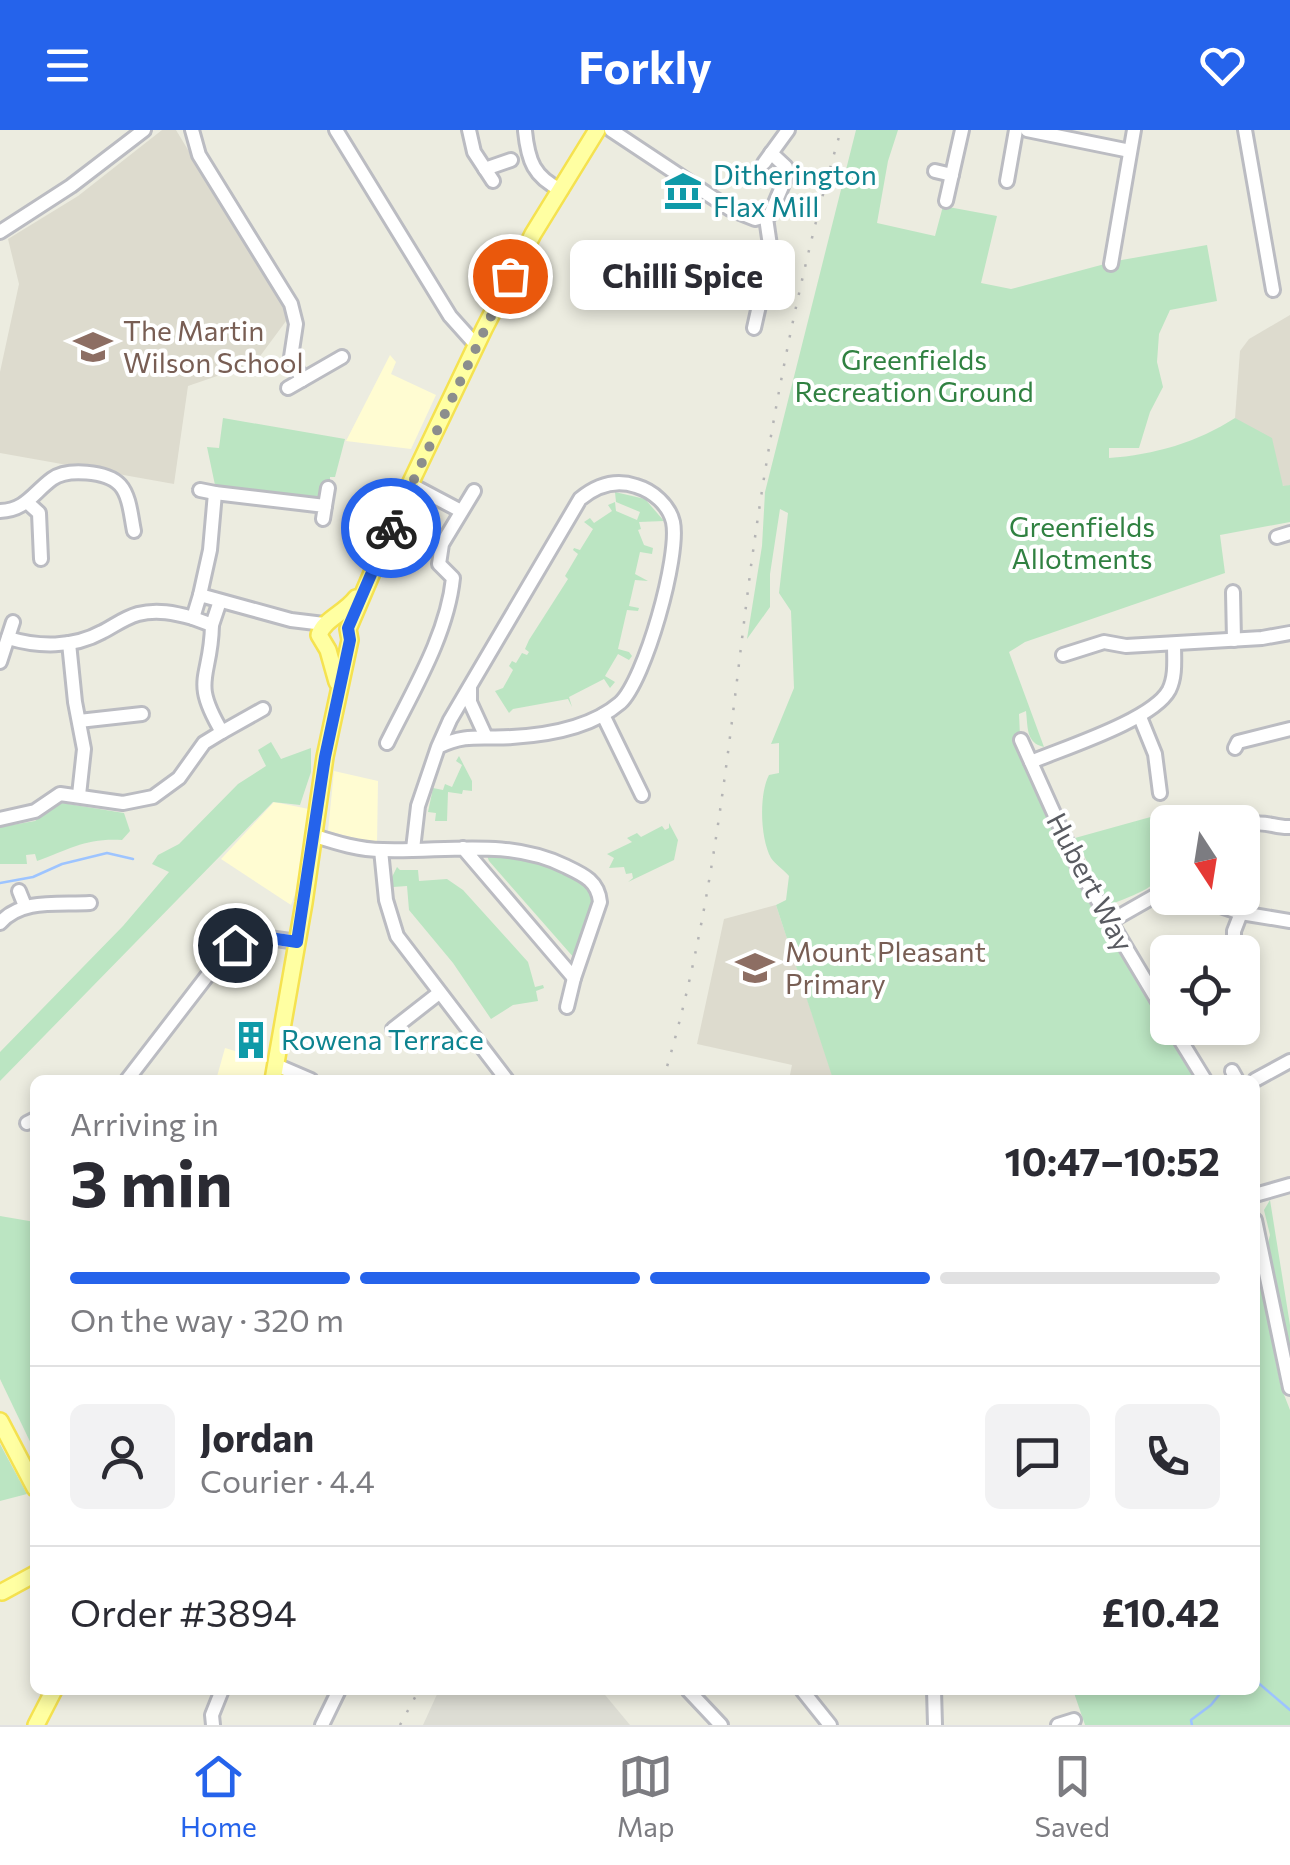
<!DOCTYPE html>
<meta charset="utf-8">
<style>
:root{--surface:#fff;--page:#f2f2f3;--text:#2b2b33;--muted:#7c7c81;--line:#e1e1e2;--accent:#2563eb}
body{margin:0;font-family:Commissioner,sans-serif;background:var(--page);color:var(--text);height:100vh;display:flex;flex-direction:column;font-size:38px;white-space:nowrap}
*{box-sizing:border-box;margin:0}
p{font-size:32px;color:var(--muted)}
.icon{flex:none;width:55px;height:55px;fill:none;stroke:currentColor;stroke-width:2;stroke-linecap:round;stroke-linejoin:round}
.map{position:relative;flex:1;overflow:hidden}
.side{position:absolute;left:30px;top:945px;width:1230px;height:620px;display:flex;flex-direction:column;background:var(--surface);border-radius:15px;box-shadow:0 5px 15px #0003}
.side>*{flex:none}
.needle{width:65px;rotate:168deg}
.controls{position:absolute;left:1150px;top:675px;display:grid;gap:20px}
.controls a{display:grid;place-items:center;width:110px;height:110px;border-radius:15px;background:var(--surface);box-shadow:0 5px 15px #0003;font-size:50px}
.pin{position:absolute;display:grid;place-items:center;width:85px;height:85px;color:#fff;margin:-42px;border:5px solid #fff;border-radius:50%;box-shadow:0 2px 10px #0007}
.courier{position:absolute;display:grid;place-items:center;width:100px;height:100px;margin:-50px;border:8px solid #2563eb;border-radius:50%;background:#fff;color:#222;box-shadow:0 2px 12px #0007}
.bubble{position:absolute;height:70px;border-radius:15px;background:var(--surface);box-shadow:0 5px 15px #0003;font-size:32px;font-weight:700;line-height:70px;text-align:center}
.overview em{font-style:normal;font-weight:700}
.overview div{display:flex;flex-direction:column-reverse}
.overview{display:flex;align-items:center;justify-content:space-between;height:170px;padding:0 40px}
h1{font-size:65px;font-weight:700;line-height:75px}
.bar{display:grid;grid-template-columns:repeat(4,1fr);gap:15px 10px;align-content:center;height:120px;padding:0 40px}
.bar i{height:12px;border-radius:8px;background:var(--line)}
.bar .current{background:var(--accent)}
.bar p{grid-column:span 4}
.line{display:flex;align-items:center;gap:25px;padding:0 40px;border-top:2px solid var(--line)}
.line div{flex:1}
.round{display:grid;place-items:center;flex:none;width:105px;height:105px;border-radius:15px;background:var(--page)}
header{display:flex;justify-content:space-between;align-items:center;height:130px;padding:0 40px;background:var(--accent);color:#fff;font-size:45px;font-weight:700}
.tabs{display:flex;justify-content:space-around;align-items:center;height:140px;border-top:2px solid var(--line);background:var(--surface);font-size:28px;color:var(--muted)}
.tabs a{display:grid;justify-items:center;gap:5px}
.tabs .current{color:var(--accent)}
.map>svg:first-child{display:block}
.commercial{fill:#fffcd2}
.industrial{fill:#ddddd4}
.education{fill:#dddbce}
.green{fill:#bbe5c2}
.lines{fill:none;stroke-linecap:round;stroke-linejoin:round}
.stream{stroke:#9dc4ff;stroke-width:2.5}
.minor-casing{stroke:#bbbcc2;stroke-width:18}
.major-casing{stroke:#f5e250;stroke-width:20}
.minor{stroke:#fff;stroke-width:12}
.major{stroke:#ffffa2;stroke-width:15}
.rail{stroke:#b4b4b5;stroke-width:2.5;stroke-dasharray:2.5 12;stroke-linecap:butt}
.done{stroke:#8c8e8d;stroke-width:10;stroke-dasharray:0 18}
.route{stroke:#2563eb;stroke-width:12}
.labels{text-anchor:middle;stroke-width:8;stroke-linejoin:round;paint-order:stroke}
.culture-label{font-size:28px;fill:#0d838f;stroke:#fff;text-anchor:start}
.education-label{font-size:28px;fill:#785e54;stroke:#fff;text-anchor:start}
.park-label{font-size:28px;fill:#308141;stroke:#fff}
.street-label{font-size:28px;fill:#595b61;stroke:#fff}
</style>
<header><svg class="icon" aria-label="menu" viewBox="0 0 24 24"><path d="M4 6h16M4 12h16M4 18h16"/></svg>Forkly<svg class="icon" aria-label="heart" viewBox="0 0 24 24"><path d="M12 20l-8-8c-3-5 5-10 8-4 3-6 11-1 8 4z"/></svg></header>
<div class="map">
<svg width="1290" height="1595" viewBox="0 0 1290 1595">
<rect width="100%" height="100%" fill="#ecece0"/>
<g class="commercial">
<path d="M 390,225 L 396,232 L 391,244 L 436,265 L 411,319 L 346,311 Z"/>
<path d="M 334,641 L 378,651 L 377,714 L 328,701 Z"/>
<path d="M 274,672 L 309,679 L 298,756 L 291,775 L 221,729 Z"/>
<path d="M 225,918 L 268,931 L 264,950 L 216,950 Z"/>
</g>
<path class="industrial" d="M 439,1560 L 601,1560 L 630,1595 L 423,1595 Z"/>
<g class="education">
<path d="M 162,0 L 176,0 L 289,187 L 255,233 L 188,256 L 174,354 L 0,323 L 0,242 L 19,154 L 8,109 L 78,66 Z"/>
<path d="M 1290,185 L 1290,355 L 1284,357 L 1235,288 L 1240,221 L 1249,209 Z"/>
<path d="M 776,775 L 834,950 L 789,950 L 792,935 L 697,914 L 724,789 Z"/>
</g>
<g class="green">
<path d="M 856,0 L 898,0 L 888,31 L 877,93 L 935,106 L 943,76 L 997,86 L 981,153 L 1011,159 L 1116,131 L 1207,115 L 1217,171 L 1170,180 L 1159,204 L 1157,232 L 1163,257 L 1150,282 L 1139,318 L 1109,318 L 1109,328 C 1154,325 1198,312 1235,288 L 1272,308 L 1283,356 L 1290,355 L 1290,392 L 1220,405 L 1225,443 L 1025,512 L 1009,522 L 1044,617 C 1026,613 1028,598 1026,581 L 1019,584 L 1020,606 L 1013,611 L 1070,741 L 1196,950 L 834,950 L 832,946 L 776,775 L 786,770 L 789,746 C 784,740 775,734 771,728 C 760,708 759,664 769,645 L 779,643 L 779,613 L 771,614 L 794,558 L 791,481 L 779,463 L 788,383 L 780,379 L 770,444 L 770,477 L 747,509 L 762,416 L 765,362 Z"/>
<path d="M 223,288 L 345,309 L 335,347 L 330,347 L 330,352 L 323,351 L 320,364 L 316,368 L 215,355 L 207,317 L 219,318 Z"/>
<path d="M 615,362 L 645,369 L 664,391 L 639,392 L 641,399 L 638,400 L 644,415 L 653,418 L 652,424 L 640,422 L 635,444 L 648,451 L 635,450 L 629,476 L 639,478 L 638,481 L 627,480 L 618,519 L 629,522 L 632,526 L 629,530 L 618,524 L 605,546 L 615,552 L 610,558 L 604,549 L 569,567 L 572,577 L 568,569 L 513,579 L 509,583 L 495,561 L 503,558 L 513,540 L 509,536 L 512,531 L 516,533 L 522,523 L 527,525 L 529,522 L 525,519 L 529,510 L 568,449 L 565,446 L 578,424 L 573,420 L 574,418 L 580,420 L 593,399 L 584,392 L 590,388 L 594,393 L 612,381 L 608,375 L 615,372 L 616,381 L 637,390 L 640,382 L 616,372 Z"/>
<path d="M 271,612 L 281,629 L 311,618 L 311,642 L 300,675 L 273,672 L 0,951 L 0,922 L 123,796 L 169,742 L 152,734 L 158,725 L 179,714 L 238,654 L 266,636 L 258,620 Z"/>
<path d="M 459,626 L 472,651 L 472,661 L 463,660 L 462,664 L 448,662 L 447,691 L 435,691 L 436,683 L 428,682 L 433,658 L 443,660 L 445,654 L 452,657 L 462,635 L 456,631 Z"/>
<path d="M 62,673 L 124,683 L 130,701 L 122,710 C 86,708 70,719 37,731 L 35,724 L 26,725 L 27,734 L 0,734 L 0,697 L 35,691 L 51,678 Z"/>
<path d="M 1183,678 L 1182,692 L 1168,692 C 1168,750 1166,753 1112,774 L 1107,771 L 1075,708 Z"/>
<path d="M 669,693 L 678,710 L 674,730 L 628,752 L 633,748 L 632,743 L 626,744 L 624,737 L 609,738 L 614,728 L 607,724 L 632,712 L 627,708 L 637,703 L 641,707 L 662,696 L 665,700 L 669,698 Z"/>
<path d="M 493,723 C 516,726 594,737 595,769 C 595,787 581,812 575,829 L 489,731 L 487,726 Z"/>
<path d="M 397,737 L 400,740 L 418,740 L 419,751 L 447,749 L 463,760 L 528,832 L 535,857 L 543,855 L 544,858 L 536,861 L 538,871 L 513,875 L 491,889 L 453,833 L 409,780 L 407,756 L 393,757 L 392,747 Z"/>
<path d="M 1270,1070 L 1290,1195 L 1290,1231 L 1267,1117 L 1270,1105 L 1264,1080 Z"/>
<path d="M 0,1086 L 35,1092 L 35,1322 L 0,1249 Z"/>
<path d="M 1255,1128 L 1281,1257 L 1290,1280 L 1290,1595 L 1085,1595 L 1073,1560 L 1255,1560 Z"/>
<path d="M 0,1314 L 27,1364 L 0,1371 Z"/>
</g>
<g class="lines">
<g class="stream">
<path d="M 0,753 L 33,747 L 62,734 L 107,723 L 133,729"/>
<path d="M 1255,1550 L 1290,1580"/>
<path d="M 1192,1595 L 1191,1590 L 1211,1575 L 1223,1560"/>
</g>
<g class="minor-casing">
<g id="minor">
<path d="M 192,0 L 199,25 L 291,174 L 296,194 L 291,227 L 302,250 L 342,227"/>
<path d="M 336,0 L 450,186 L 476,215"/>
<path d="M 469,0 L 474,22 L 493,51"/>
<path d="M 611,0 L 730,79 L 755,89 L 770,85 L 786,47 L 786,37 L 771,23"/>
<path d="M 1027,0 L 1130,21"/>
<path d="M 1245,0 L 1273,160"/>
<path d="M 525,1 C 528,31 534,47 561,60"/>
<path d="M 764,33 L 788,0"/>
<path d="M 485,39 L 511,30"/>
<path d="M 935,41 L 952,45"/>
<path d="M 1007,51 L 1016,0"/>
<path d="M 946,71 L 962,0"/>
<path d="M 0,102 L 71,56 L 144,0"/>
<path d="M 1111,134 L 1134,0"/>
<path d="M 754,198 L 771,122 L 766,88"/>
<path d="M 288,258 L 302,250"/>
<path d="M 410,354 L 461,381"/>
<path d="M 200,360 L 215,363"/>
<path d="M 28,373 L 39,383 L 41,429"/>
<path d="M 325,376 L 328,358"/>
<path d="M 0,381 C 26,380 33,363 52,349 C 67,338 107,341 120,355 C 130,366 131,387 134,401"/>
<path d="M 1277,407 L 1290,403"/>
<path d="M 1233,462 L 1234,510"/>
<path d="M 200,465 L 210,420 L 215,363 L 325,376 L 323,389"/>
<path d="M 193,488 L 212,495 L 220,471"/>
<path d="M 212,495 C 211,550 190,548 222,602 L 263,579"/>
<path d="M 8,508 C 38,517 73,518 102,502 C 114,496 124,488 138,484 C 157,479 175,483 193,488 L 200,465 L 291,490 L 324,494"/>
<path d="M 69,513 L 75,572 L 84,619 L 79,665"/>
<path d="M 1063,525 L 1104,512 L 1126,516 L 1262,508 L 1290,503"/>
<path d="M 0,532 L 13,492"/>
<path d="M 470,557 L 470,572 L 486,607"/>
<path d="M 603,585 L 642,665"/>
<path d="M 1140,587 L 1155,624 L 1160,663"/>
<path d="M 79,591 L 142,584"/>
<path d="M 1021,610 L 1079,739 L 1168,888"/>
<path d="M 387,613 C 412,562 447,506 453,448 L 439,434 L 442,414 L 474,361"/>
<path d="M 1235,618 L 1238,612 L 1290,599"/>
<path d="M 1031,632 C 1064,618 1153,590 1169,560 C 1176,546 1174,529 1174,514"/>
<path d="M 0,689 L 35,681 L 60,664 L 123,673 L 153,667 L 179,648 L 204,613 L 222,602"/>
<path d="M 1253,694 C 1267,691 1276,698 1290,697"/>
<path d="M 315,706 C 337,713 359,720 383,720 C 445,722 508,708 565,736 C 584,745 598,751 600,772 L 574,848 L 463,718"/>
<path d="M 413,719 L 418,676 L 438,617 C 466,603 482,609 512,607 C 547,605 592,597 620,573 C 645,550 680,426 673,392 C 669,375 653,361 636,356 C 615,349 597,355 580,369 L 450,590 L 438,617"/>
<path d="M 381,720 L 386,770 L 397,806 L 507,950"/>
<path d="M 19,761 L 25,776"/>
<path d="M 1197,768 L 1241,783 L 1290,791"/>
<path d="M 1109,792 L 1153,767 L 1168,765"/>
<path d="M 0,793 C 22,768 59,775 90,773"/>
<path d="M 1234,822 L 1234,801 L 1241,783"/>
<path d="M 1242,831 L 1249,830"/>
<path d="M 567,877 L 574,848"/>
<path d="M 1173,898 L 1205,950"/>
<path d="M 393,899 L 439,863"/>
<path d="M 276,935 L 311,950"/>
<path d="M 1232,941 L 1237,950"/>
<path d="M 127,950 L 227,820 L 255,806 L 297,812"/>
<path d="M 1255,950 L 1290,931"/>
<path d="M 27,993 L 35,989"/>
<path d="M 1255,1065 L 1290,1055"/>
<path d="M 1255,1090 L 1290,1258"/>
<path d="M 688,1560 L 721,1595"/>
<path d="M 802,1560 L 830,1595"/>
<path d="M 934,1560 L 935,1595"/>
<path d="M 213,1595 L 212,1585 L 222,1560"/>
<path d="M 322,1595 L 339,1560"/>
<path d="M 1058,1595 L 1074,1590"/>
</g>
</g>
<g class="major-casing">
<g id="major">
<path d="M 337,552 L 328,520 L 319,505 C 324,489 345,483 356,468"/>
<path d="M 273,950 L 304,773 L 325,627 L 350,510 L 348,499 L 410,354 L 484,199 L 533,104 L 597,0"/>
<path d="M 0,1291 L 35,1358"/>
<path d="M 2,1462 L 35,1444"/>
<path d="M 36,1595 L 54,1560"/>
</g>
</g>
<use href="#minor" class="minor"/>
<use href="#major" class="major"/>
<g class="rail">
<path d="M 663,950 C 714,784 729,608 751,436 C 771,289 799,143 841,0"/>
<path d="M 400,1595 L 419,1560"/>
</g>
</g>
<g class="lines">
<path class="done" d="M 391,398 L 510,146"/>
<path class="route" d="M 235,815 L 256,806 L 297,812 L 325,627 L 350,510 L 348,498 L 391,398"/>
</g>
<defs>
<g id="museum-bare" transform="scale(3)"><path d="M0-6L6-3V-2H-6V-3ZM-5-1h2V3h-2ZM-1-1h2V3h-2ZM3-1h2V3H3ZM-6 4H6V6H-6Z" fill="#0f9aa8" stroke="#fff" stroke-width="2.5" paint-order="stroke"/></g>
<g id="school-bare" transform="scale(3)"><path d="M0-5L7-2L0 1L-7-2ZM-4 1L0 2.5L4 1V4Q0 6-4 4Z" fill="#8d6e63" stroke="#fff" stroke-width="2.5" paint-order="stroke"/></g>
<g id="building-bare" transform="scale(3)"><path d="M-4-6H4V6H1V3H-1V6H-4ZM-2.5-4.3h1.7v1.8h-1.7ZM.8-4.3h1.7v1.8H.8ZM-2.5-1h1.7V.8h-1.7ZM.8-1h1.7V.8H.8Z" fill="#0f9aa8" stroke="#fff" stroke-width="2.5" paint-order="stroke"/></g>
</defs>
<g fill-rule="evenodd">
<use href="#museum-bare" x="683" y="61"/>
<use href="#school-bare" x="93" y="217"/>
<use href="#school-bare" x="755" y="838"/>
<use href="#building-bare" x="251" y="910"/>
</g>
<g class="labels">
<g class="culture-label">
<text x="713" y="55">Ditherington<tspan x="713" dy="32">Flax Mill</tspan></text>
<text x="281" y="920">Rowena Terrace</text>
</g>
<g class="education-label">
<text x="123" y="211">The Martin<tspan x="123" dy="32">Wilson School</tspan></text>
<text x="785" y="832">Mount Pleasant<tspan x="785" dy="32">Primary</tspan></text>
</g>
<g class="park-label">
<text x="914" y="240">Greenfields<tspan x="914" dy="32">Recreation Ground</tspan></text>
<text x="1082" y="407">Greenfields<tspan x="1082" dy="32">Allotments</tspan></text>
</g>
<g class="street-label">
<text transform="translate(1090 752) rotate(62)" y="10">Hubert Way</text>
</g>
</g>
</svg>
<div class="controls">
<a><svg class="needle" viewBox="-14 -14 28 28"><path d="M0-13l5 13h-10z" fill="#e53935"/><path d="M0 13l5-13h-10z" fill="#7c7c81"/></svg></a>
<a><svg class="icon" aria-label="locate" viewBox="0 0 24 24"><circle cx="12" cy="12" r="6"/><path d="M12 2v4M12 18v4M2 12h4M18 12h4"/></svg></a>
</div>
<div class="pin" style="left:510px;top:146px;background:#ea580c"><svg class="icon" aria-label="bag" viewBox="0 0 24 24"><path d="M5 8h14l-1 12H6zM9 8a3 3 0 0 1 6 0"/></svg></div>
<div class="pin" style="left:235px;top:815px;background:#1f2937"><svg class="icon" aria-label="home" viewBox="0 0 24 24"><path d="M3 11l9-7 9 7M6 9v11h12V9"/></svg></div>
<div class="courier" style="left:391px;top:398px"><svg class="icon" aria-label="bike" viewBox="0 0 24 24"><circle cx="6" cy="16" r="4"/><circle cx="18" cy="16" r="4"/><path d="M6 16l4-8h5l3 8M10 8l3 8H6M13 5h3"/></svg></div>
<div class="bubble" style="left:570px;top:110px;width:225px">Chilli Spice</div>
<section class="side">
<div class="overview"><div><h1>3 min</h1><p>Arriving in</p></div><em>10:47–10:52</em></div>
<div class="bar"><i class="current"></i><i class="current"></i><i class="current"></i><i></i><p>On the way · 320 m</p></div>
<div class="line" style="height:180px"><a class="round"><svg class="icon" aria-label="person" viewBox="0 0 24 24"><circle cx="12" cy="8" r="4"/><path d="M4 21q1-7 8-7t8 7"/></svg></a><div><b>Jordan</b><p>Courier · 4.4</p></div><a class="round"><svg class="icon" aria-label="chat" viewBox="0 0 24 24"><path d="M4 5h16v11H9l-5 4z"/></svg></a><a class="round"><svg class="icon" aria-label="phone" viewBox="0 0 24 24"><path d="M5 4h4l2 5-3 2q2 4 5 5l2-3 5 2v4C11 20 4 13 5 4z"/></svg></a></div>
<div class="line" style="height:130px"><div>Order #3894</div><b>£10.42</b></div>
</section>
</div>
<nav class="tabs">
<a class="current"><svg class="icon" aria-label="home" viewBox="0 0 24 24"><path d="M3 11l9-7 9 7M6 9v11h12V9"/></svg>Home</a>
<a><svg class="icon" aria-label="map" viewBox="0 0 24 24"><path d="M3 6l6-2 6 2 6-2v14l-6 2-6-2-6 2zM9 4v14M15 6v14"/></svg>Map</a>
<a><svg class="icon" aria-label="saved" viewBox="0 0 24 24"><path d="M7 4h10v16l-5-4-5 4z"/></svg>Saved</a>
</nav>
